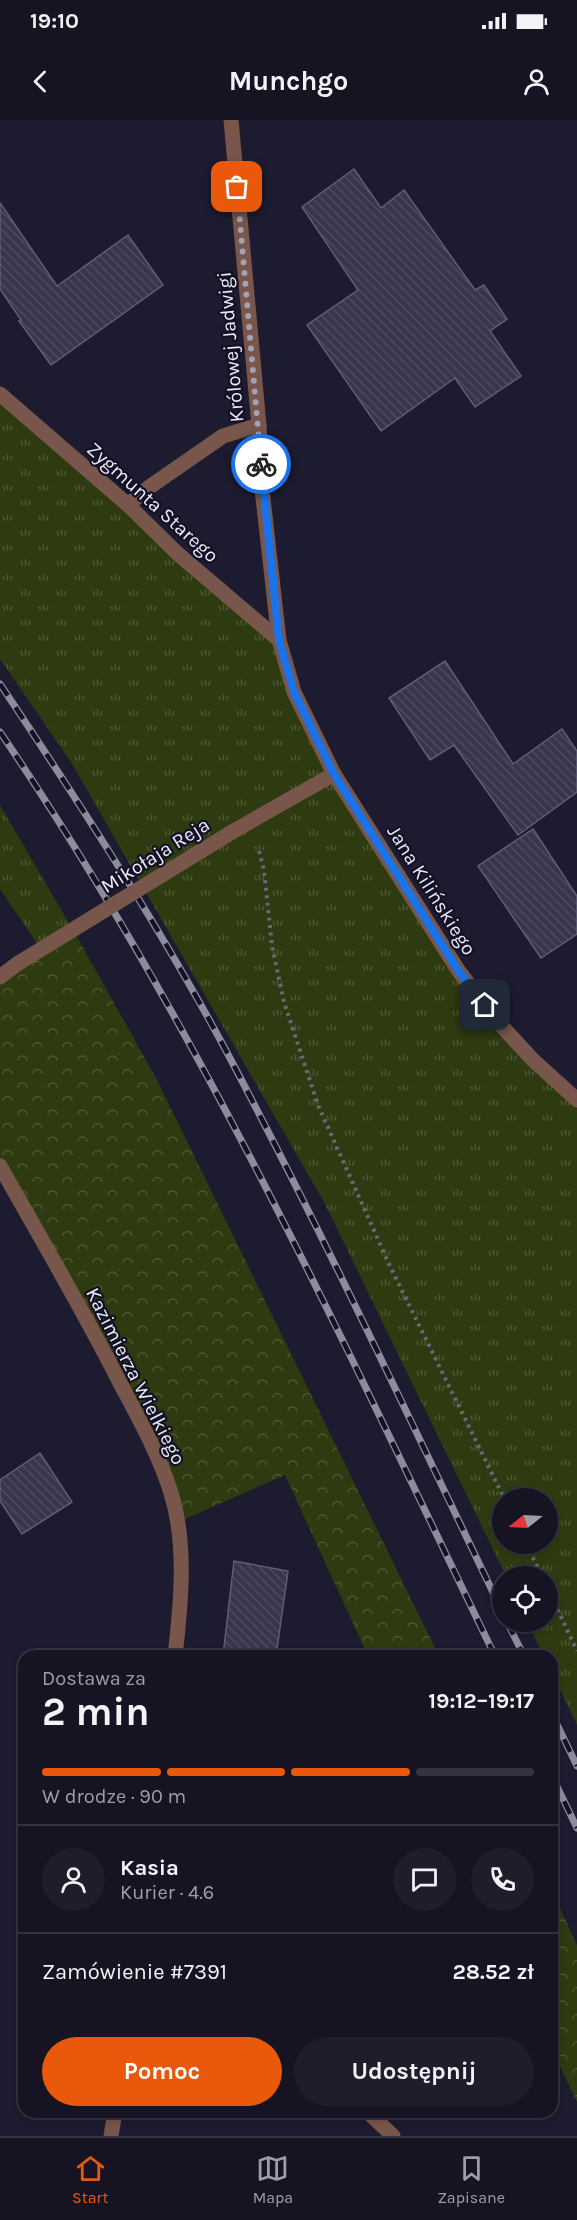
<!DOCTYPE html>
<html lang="pl">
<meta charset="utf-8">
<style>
:root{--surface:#161423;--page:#1f1d2b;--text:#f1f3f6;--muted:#9e9ea6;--line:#353341;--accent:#ea580c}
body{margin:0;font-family:Karla,sans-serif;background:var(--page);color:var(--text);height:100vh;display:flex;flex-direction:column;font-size:22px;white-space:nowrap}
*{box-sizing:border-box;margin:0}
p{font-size:20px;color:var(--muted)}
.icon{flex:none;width:33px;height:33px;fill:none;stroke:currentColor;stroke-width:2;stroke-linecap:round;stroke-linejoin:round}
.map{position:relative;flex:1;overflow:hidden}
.drawer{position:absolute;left:18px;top:1530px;width:540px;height:468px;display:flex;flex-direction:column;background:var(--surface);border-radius:18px;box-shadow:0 3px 9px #0003,0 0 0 2px var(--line)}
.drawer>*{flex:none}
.needle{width:39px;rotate:252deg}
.buttons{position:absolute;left:492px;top:1368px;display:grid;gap:12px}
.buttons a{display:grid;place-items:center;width:66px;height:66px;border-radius:50%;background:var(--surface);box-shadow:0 3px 9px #0003,0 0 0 2px var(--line);font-size:30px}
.pin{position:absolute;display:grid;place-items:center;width:51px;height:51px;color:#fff;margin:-26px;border-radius:12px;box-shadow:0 3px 9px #0006}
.courier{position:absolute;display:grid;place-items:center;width:60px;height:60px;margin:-30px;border:4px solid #1a73e8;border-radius:50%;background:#fff;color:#222;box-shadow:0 2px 8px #0007}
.overview em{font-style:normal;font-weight:700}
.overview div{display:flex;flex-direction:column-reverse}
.overview{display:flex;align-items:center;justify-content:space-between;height:102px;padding:0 24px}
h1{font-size:39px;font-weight:700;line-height:45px}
.bar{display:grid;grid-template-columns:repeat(4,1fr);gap:9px 6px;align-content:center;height:72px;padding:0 24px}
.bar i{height:8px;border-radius:4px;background:var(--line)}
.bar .on{background:var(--accent)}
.bar p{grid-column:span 4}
.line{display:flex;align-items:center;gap:15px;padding:0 24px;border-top:2px solid var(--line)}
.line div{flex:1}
.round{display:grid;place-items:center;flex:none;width:63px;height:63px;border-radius:32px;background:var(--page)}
.cta{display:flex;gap:12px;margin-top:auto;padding:12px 24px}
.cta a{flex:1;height:69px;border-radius:36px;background:var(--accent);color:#fff;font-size:24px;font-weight:700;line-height:69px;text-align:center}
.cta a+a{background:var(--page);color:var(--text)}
.status{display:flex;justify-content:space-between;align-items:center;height:42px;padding:0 30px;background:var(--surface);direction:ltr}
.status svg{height:16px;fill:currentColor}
header{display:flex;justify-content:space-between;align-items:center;height:78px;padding:0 24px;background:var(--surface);font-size:27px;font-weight:700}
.tabs{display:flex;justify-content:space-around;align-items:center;height:84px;border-top:2px solid var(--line);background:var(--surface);font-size:16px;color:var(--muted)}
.tabs a{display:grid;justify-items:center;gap:3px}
.tabs .on{color:var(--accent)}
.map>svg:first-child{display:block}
.grass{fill:url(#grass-tufts);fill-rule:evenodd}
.forest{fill:url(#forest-crowns)}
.building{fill:url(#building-back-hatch);stroke:#5f5e76;stroke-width:1.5}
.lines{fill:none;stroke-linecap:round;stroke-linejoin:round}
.path{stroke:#69687a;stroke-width:4;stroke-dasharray:3 4.5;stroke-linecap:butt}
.minor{stroke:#79564b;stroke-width:15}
.rail-casing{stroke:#8d8c9d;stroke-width:7}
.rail{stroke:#141125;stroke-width:4.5;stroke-dasharray:14;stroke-linecap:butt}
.minor-bridge{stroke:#79564b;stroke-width:15}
.done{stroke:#a2a2b2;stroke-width:6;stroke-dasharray:0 10.8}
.route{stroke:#1a73e8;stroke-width:8}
.labels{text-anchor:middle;stroke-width:4.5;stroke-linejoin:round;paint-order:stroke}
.street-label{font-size:20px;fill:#eaeaf8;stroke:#141125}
</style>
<div class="status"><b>19:10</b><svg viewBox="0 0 49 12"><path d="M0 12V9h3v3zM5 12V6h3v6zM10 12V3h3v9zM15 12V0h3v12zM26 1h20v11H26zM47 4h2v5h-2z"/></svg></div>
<header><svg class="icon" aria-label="back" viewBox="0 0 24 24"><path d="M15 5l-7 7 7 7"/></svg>Munchgo<svg class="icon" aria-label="person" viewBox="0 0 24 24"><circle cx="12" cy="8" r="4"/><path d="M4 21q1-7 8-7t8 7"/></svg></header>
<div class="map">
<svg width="577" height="2016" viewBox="0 0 577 2016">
<defs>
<pattern id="grass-tufts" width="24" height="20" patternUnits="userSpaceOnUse" patternTransform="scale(1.5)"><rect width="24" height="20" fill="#2e3a0f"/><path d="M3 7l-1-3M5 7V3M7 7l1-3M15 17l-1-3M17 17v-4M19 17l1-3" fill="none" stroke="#4c5733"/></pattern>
<pattern id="forest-crowns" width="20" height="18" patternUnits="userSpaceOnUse" patternTransform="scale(1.5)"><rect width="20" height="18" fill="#2e3a0f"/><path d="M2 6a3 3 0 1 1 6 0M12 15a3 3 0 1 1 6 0" fill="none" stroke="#4c5733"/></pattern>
<pattern id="building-back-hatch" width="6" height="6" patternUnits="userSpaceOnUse" patternTransform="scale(1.5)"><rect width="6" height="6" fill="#38364d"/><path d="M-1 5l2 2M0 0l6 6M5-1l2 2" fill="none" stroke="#4b4a5f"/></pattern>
</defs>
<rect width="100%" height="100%" fill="#1d1b2f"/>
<g class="grass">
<path d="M 0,274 L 279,520 L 294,572 L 458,850 L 577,980 L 577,1605 L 552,1553 L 552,1536 L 544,1536 L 527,1502 L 548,1502 L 548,1456 L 506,1456 L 325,1084 L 71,642 L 0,539 ZM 502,1378 L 548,1378 L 548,1424 L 502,1424 Z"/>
<path d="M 0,685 L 76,815 L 45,835 L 0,769 Z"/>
</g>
<g class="forest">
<path d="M 76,815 L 157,960 L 439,1536 L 368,1536 L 285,1355 L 176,1403 L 171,1374 L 0,1046 L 0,857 Z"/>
<path d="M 552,1771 L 577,1825 L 577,1982 L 552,1930 Z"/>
</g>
<g class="building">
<path d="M 354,49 L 381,88 L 404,70 L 475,170 L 484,165 L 507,199 L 490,211 L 521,256 L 475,287 L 455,258 L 381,311 L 307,205 L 358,170 L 302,87 Z"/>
<path d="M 0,83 L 57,166 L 128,115 L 163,165 L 51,245 L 19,201 L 21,200 L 0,169 Z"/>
<path d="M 445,541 L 513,644 L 562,609 L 577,631 L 577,672 L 518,715 L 454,625 L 430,640 L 389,578 Z"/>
<path d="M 533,709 L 577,776 L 577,814 L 541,838 L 478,746 Z"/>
<path d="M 40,1333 L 72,1382 L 22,1414 L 0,1381 L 0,1360 Z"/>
<path d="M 234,1441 L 288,1451 L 276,1536 L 223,1536 Z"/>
</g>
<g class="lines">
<g class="path">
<path d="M 259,731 L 264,750 L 272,826 L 284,882 L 318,985 L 388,1142 L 504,1378"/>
<path d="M 526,1424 L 542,1456"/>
<path d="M 548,1469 L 577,1531"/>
</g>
<g class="minor">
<path d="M 231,0 L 259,305 L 262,369 L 279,520 L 294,572 L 334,654 L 458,850 L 498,902 L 533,940 L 577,980"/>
<path d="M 0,274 L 128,385 L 178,434 L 279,520"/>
<path d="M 128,385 L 148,368 L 223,316 L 259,305"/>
<path d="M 232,712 L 334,654"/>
<path d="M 0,857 L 17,844"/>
<path d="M 0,1046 C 40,1117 82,1188 119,1261 C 138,1297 159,1334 171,1373 C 187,1424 181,1484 175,1536"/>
<path d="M 368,1992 L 393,2016"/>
<path d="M 111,2016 L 115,1992"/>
</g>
<g class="rail-casing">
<g id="rail">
<path d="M 0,564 C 78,681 156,801 223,925 C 322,1111 411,1302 502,1491"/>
<path d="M 0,612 C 197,902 343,1221 495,1536"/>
<path d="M 507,1502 L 524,1536"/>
<path d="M 552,1594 L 577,1646"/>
<path d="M 552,1656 L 577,1708"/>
</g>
</g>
<use href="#rail" class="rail"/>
<path class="minor-bridge" d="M 17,844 L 232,712"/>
</g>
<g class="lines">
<path class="done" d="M 237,67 L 261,344"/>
<path class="route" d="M 261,344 L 279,520 L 294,572 L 334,654 L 458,850 L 485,885"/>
</g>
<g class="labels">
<g class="street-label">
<text transform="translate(230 227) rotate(-95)" y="7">Królowej Jadwigi</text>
<text transform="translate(153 382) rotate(42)" y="7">Zygmunta Starego</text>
<text transform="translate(155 735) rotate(-32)" y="7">Mikołaja Reja</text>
<text transform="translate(432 770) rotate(58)" y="7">Jana Kilińskiego</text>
<text transform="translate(136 1256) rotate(63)" y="7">Kazimierza Wielkiego</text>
</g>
</g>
</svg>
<div class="buttons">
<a><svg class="needle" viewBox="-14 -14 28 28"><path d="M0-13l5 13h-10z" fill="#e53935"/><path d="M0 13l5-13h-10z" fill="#9e9ea6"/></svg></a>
<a><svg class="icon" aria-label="locate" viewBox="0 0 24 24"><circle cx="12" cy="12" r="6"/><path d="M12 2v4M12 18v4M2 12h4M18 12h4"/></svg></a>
</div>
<div class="pin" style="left:237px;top:67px;background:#ea580c"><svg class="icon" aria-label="bag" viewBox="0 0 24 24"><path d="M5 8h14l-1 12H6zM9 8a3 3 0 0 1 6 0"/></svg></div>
<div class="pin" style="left:485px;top:885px;background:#1f2937"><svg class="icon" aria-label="home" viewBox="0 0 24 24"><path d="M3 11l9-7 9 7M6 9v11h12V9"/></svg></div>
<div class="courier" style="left:261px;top:344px"><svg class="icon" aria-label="bike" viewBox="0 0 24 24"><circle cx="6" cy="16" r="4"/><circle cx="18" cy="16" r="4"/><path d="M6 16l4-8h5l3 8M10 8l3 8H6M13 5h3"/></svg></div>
<section class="drawer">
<div class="overview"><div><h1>2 min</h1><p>Dostawa za</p></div><em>19:12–19:17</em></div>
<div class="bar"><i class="on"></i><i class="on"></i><i class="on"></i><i></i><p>W drodze · 90 m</p></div>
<div class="line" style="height:108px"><a class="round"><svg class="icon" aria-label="person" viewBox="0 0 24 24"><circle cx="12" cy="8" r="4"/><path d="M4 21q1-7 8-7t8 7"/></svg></a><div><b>Kasia</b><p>Kurier · 4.6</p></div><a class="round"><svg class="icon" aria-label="chat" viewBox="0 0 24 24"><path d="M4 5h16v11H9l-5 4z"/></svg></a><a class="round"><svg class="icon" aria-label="phone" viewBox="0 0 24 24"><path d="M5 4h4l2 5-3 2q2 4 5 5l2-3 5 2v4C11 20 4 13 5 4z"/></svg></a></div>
<div class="line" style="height:78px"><div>Zamówienie #7391</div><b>28.52 zł</b></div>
<div class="cta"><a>Pomoc</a><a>Udostępnij</a></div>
</section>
</div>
<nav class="tabs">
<a class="on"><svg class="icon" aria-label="home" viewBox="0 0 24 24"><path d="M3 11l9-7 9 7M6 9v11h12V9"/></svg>Start</a>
<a><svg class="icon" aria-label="map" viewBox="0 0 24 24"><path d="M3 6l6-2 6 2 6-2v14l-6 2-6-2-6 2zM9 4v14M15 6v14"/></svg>Mapa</a>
<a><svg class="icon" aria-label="saved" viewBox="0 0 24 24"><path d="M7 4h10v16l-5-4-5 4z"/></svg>Zapisane</a>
</nav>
